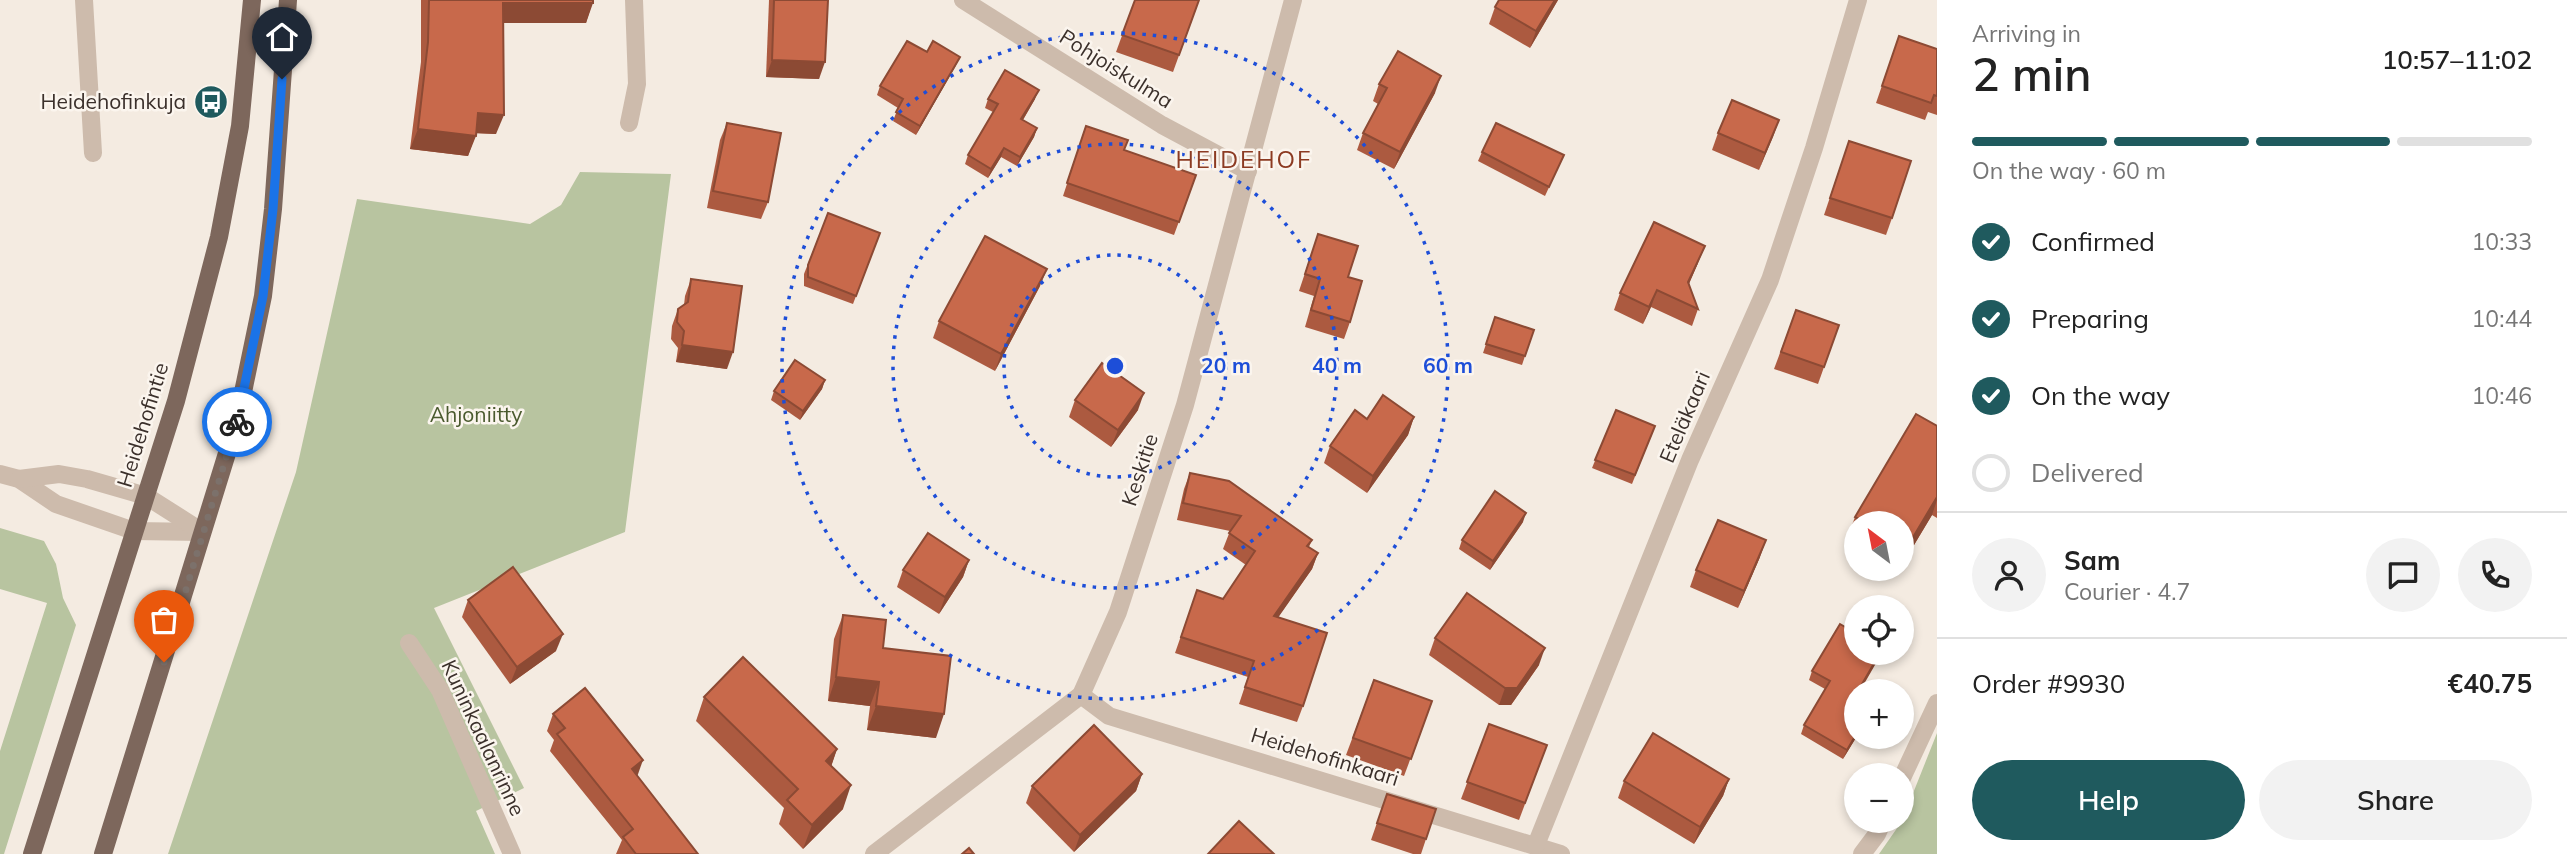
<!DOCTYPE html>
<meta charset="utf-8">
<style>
:root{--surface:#fff;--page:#f2f2f2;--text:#222;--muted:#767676;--line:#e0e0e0;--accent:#1f5a5e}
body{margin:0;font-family:Mulish,sans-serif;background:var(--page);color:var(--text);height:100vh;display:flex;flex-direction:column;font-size:26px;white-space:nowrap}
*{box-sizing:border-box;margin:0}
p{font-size:23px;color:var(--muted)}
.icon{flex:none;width:38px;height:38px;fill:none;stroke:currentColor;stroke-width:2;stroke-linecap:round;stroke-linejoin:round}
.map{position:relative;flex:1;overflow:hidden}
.drawer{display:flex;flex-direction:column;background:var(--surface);width:630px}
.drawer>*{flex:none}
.needle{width:46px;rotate:328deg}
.tools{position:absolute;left:1844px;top:511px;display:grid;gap:14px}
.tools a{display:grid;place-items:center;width:70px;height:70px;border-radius:50%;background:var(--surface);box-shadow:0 4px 10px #0003;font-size:35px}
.pin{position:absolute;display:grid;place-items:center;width:60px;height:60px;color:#fff;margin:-72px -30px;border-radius:50% 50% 50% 0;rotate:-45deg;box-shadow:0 0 7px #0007}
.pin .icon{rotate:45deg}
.courier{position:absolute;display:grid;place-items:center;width:70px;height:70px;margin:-35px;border:5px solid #1a73e8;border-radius:50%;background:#fff;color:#222;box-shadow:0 2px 9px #0007}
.headline em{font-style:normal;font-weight:600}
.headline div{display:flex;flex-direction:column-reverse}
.headline{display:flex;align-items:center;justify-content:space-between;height:119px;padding:0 35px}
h1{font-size:46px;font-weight:600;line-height:52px}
.bar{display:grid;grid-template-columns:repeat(4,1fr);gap:10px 7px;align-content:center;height:84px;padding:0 35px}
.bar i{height:9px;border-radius:5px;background:var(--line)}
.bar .active{background:var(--accent)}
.bar p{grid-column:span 4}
.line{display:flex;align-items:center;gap:18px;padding:0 35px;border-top:2px solid var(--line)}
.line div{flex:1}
.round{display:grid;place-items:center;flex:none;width:74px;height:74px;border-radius:37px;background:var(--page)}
ol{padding:0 35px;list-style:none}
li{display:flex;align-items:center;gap:21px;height:77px}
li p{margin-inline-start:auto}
li .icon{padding:7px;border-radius:50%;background:var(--accent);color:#fff;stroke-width:4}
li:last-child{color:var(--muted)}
li i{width:38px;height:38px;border:4px solid var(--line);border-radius:50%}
.primary-button{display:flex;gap:14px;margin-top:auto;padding:14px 35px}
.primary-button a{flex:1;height:80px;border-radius:42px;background:var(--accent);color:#fff;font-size:28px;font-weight:600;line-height:80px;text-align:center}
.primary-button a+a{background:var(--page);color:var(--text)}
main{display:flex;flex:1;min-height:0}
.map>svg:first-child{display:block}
.green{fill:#b8c4a0}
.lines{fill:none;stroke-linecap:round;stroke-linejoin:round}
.service{stroke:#cdbbac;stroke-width:18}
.minor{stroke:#cdbbac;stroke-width:18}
.primary{stroke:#7d675c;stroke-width:18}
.wall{fill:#ac5a40}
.shaded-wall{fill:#8c4a34}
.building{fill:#c8694b;stroke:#8c4a34;stroke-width:2}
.done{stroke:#7c716b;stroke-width:7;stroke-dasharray:0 12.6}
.route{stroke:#1a73e8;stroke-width:9}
.ring{fill:none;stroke:#1d4ed8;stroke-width:3.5;stroke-dasharray:3.5 7}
.labels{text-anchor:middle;stroke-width:5;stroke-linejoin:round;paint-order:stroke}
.street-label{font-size:21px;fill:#3b302b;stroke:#fbf5ee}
.poi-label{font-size:21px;fill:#3b302b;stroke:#fbf5ee;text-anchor:end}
.park-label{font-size:21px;fill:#4a5a2e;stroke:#fbf5ee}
.quarter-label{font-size:24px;letter-spacing:2px;fill:#8c3b22;stroke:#fbf5ee}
.centre{fill:#1d4ed8;stroke:#fbf5ee;stroke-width:3.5}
.ring-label{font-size:21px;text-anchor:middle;font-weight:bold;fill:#1d4ed8;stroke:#fbf5ee;stroke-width:5;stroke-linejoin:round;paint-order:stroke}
</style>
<main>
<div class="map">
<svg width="1937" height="854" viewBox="0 0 1937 854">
<rect width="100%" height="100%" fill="#f4ebe1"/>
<g class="green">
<path d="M 580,172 L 671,174 L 625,532 L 434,608 L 524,788 L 476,811 L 495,854 L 168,854 L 296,472 L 357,199 L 530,224 L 561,205 Z"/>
<path d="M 0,528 L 44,541 L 56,564 L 63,598 L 76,625 L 4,854 L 0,854 L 0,751 L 47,603 L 0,589 Z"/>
<path d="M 1937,733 L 1937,854 L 1879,854 L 1902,821 Z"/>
</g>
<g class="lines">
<path class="service" d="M 84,0 L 93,153"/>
<g class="minor">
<path d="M 963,0 L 1162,125 L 1248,171"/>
<path d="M 629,123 L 637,84 L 634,0"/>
<path d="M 0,474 L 19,479 L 56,504 L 134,531 L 202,532"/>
<path d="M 19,479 L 59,474 L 87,479 L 146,496 L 201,531"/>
<path d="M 409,643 L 440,690 L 512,854"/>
<path d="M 1081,695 L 1109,716 L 1561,854"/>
<path d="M 1902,778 L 1937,703"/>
<path d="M 1536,845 L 1690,460 L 1770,280 L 1814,148 L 1858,0"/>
<path d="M 874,854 L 1081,695 L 1118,612 L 1185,405 L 1293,0"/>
<path d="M 1862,854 L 1877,834 L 1883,821"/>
</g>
<g class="primary">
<path d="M 32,854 L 176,401 L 219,237 L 240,126 L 252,0"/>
<path d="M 103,854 L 237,421 L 263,296 L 273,209 L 288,0"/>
</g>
</g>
<g class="wall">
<path d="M 421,0 L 593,0 L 586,23 L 503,23 L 496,134 L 476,133 L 468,156 L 410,149 L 421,62 Z"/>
<path d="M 769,0 L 828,0 L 819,79 L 766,77 Z"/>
<path d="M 1135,0 L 1199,0 L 1173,72 L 1116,52 Z"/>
<path d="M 1499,0 L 1558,0 L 1530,48 L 1489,24 L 1495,7 Z"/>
<path d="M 1899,36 L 1937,49 L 1937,115 L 1928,112 L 1925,120 L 1876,103 Z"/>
<path d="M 956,65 L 916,135 L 893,121 L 898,108 L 877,95 L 880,86 Z"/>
<path d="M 1379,84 L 1435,93 L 1394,169 L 1357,150 L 1363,133 L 1378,104 L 1373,101 Z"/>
<path d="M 988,99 L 1035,99 L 1023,120 L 1037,128 L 1034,137 L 1017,166 L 1001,157 L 988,178 L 965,164 L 968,155 L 993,112 L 985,108 Z"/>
<path d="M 1779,120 L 1759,170 L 1712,150 L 1718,133 Z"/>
<path d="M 727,123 L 768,202 L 761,219 L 707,208 L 720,140 Z"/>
<path d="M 1086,126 L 1124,150 L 1196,175 L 1174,235 L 1063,196 Z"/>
<path d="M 1849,141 L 1892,218 L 1886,235 L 1824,215 Z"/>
<path d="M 1482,152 L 1564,155 L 1545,196 L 1478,161 Z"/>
<path d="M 828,213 L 880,233 L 853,304 L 804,286 L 804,274 Z"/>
<path d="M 1318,234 L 1348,277 L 1350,322 L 1344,339 L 1305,327 L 1314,296 L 1299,291 Z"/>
<path d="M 1698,263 L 1689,284 L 1698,309 L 1692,326 L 1651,307 L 1643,324 L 1614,310 L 1620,293 Z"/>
<path d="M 691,279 L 727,369 L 676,362 L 678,348 L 671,339 L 672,326 L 678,309 L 684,305 L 685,296 Z"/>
<path d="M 1040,286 L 995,371 L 933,338 L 939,321 Z"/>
<path d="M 1796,310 L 1839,325 L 1818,384 L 1774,369 Z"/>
<path d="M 1495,317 L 1525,356 L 1522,365 L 1483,353 Z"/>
<path d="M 825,380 L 822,389 L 800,420 L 771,400 L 774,391 Z"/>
<path d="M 1075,400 L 1138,410 L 1111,447 L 1069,417 Z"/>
<path d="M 1616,410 L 1655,426 L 1632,484 L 1592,468 Z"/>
<path d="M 1414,417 L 1408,435 L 1367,493 L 1324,463 L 1330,446 L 1367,419 Z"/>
<path d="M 1937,426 L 1937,518 L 1932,515 L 1902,565 L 1902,523 L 1857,523 L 1857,546 L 1846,541 L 1855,517 Z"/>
<path d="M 1190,473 L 1312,540 L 1309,547 L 1318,553 L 1312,569 L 1278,617 L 1303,706 L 1297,722 L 1239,704 L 1248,677 L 1175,653 L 1197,590 L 1223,599 L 1246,565 L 1223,549 L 1230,531 L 1177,520 L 1184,489 Z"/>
<path d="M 1523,522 L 1490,570 L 1459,549 L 1462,540 Z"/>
<path d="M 1760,557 L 1738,608 L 1690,587 L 1696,570 Z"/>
<path d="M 969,560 L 963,577 L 939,614 L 897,587 L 903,570 Z"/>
<path d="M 468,600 L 556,651 L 510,684 L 462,617 Z"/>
<path d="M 843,615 L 883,648 L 936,738 L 867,730 L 870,706 L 828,701 L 834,639 Z"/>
<path d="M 1435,638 L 1539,665 L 1511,705 L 1499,705 L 1429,655 Z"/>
<path d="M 1857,653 L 1881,653 L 1879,658 L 1857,691 L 1857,736 L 1843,759 L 1801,734 L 1804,725 L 1825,689 L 1809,680 L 1812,671 Z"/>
<path d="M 1374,680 L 1432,701 L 1404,776 L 1346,755 Z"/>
<path d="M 704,697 L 837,749 L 831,766 L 843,809 L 803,849 L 779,824 L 784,808 L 696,721 Z"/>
<path d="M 553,714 L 637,776 L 698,854 L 616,854 L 622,840 L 550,751 L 554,740 L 547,731 Z"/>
<path d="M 1489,724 L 1547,745 L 1519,820 L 1461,799 Z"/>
<path d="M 1142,774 L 1136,791 L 1074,852 L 1026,803 L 1032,786 Z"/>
<path d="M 1729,779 L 1723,796 L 1694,844 L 1618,798 L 1624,781 Z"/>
<path d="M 1387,794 L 1426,839 L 1421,854 L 1413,854 L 1371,840 Z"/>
</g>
<g class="shaded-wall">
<path d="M 1555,0 L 1558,0 L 1530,48 L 1536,31 Z"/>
<path d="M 503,3 L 593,3 L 586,23 L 496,23 Z"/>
<path d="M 960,57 L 956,65 L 916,135 L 920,126 Z"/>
<path d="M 772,60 L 825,62 L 819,79 L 766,77 Z"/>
<path d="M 1441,76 L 1435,93 L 1394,169 L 1400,152 Z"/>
<path d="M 1039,90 L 1035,99 L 1018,128 L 1021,119 Z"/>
<path d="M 478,113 L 504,115 L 496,134 L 471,133 Z"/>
<path d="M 1779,120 L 1773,137 L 1759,170 L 1765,153 Z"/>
<path d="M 1037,128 L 1034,137 L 1017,166 L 1020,157 Z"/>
<path d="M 418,129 L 476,136 L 468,156 L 410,149 Z"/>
<path d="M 1004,148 L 1001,157 L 988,178 L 991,169 Z"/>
<path d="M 1705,246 L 1698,263 L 1682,299 L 1688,282 Z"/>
<path d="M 1047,269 L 1040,286 L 995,371 L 1001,354 Z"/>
<path d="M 1657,290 L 1651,307 L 1643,324 L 1649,307 Z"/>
<path d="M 682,345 L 733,352 L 727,369 L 676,362 Z"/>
<path d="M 825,380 L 822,389 L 800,420 L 803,411 Z"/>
<path d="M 1144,393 L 1138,410 L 1111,447 L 1118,430 Z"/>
<path d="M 1414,417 L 1408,435 L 1367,493 L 1373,476 Z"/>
<path d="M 1937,497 L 1937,500 L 1932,515 L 1902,565 L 1909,544 Z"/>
<path d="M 1526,513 L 1523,522 L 1490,570 L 1493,561 Z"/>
<path d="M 1766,540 L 1760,557 L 1738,608 L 1744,591 Z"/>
<path d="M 1318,553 L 1312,569 L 1268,632 L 1274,616 Z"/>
<path d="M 969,560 L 963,577 L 939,614 L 945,597 Z"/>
<path d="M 563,634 L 556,651 L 510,684 L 517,667 Z"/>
<path d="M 1545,648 L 1539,665 L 1511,705 L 1499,705 L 1505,688 Z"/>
<path d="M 1880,653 L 1879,658 L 1860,691 L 1858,691 Z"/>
<path d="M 836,677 L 879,682 L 870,706 L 828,701 Z"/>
<path d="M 876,706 L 944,714 L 936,738 L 867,730 Z"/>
<path d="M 1857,733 L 1857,736 L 1843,759 L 1847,750 Z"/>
<path d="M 837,749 L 829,773 L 826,761 Z"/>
<path d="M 643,760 L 637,777 L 632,769 Z"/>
<path d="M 1142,774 L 1136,791 L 1074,852 L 1080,835 Z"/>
<path d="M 1729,779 L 1723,796 L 1694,844 L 1700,827 Z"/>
<path d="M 851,785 L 843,809 L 803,849 L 812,825 Z"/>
</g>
<g class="building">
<path d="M 429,0 L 593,0 L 593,3 L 503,3 L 504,115 L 478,113 L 476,136 L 418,129 L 428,42 Z"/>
<path d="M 774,0 L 828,0 L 825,62 L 772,60 Z"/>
<path d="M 1135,0 L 1199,0 L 1179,55 L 1122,35 Z"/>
<path d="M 1499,0 L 1555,0 L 1536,31 L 1495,7 Z"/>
<path d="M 1899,36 L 1937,49 L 1937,96 L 1934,95 L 1931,103 L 1882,86 Z"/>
<path d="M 907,41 L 927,52 L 933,41 L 960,57 L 920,126 L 896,112 L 903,99 L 880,86 Z"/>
<path d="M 1398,51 L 1441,76 L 1400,152 L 1363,133 L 1387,88 L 1379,84 Z"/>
<path d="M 1005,70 L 1039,90 L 1021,119 L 1037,128 L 1020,157 L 1004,148 L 991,169 L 968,155 L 998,104 L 988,99 Z"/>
<path d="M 1732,100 L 1779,120 L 1765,153 L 1718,133 Z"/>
<path d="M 727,123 L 781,133 L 768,202 L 713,191 Z"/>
<path d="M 1496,123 L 1564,155 L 1549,187 L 1482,152 Z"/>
<path d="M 1086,126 L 1128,140 L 1124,150 L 1196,175 L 1179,222 L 1067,183 Z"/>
<path d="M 1849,141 L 1911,161 L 1892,218 L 1830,198 Z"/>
<path d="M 828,213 L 880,233 L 856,296 L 808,277 L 808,265 Z"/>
<path d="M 1654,222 L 1705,246 L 1688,282 L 1698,309 L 1657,290 L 1649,307 L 1620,293 Z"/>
<path d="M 1318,234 L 1358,246 L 1348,277 L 1362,281 L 1350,322 L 1311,310 L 1320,279 L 1305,274 Z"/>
<path d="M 985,236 L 1047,269 L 1001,354 L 939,321 Z"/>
<path d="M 691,279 L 742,286 L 733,352 L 682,345 L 684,331 L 677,322 L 678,309 L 688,302 Z"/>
<path d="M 1796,310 L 1839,325 L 1824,367 L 1781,352 Z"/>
<path d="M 1495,317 L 1534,330 L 1525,356 L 1486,344 Z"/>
<path d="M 795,360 L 825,380 L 803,411 L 774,391 Z"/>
<path d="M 1102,363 L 1144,393 L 1118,430 L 1075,400 Z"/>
<path d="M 1383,395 L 1414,417 L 1373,476 L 1330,446 L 1355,410 L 1367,419 Z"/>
<path d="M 1616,410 L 1655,426 L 1635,475 L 1595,460 Z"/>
<path d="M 1916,414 L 1937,426 L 1937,497 L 1909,544 L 1902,541 L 1902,523 L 1867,523 L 1855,517 Z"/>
<path d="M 1190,473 L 1229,481 L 1312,540 L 1307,546 L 1318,553 L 1274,616 L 1327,633 L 1303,706 L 1245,687 L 1254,661 L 1181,637 L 1197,590 L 1223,599 L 1255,551 L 1229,533 L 1241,516 L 1183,503 Z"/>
<path d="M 1495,491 L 1526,513 L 1493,561 L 1462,540 Z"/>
<path d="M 1718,520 L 1766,540 L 1744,591 L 1696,570 Z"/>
<path d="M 928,533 L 969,560 L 945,597 L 903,570 Z"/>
<path d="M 513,567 L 563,634 L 517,667 L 468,600 Z"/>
<path d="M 1467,593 L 1545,648 L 1517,688 L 1505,688 L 1435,638 Z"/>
<path d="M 843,615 L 886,620 L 883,648 L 951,656 L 944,714 L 876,706 L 879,682 L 836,677 Z"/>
<path d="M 1840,624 L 1857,634 L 1857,653 L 1880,653 L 1858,691 L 1857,691 L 1857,733 L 1847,750 L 1804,725 L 1830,681 L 1812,671 Z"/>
<path d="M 743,657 L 837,749 L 826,761 L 851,785 L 812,825 L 787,800 L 798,789 L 704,697 Z"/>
<path d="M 1374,680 L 1432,701 L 1411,759 L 1353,738 Z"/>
<path d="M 585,688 L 643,760 L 632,769 L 698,854 L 636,854 L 623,837 L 633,829 L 557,734 L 565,728 L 553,714 Z"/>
<path d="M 1489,724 L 1547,745 L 1525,803 L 1467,782 Z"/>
<path d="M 1094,725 L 1142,774 L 1080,835 L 1032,786 Z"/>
<path d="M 1653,733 L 1729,779 L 1700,827 L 1624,781 Z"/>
<path d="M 1387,794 L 1436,809 L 1426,839 L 1377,823 Z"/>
<path d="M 1239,821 L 1274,854 L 1208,854 Z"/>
<path d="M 969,848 L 974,854 L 962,854 Z"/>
</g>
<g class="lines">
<path class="done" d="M 164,662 L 237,422"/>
<path class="route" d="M 237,422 L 263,296 L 273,209 L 282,79"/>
</g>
<g class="ring">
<circle cx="1115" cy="366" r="111"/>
<circle cx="1115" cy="366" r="222"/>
<circle cx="1115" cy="366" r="333"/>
</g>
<defs>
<g id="bus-disc" transform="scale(1.75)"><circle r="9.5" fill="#1f5a5e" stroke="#fbf5ee"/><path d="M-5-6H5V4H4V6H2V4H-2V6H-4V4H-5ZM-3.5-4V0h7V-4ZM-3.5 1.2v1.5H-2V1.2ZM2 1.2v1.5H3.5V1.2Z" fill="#fff"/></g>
</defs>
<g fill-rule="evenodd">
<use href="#bus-disc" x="211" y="102"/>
</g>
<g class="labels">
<g class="street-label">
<text transform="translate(1116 69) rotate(32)" y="7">Pohjoiskulma</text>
<text transform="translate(1685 417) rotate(-67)" y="7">Eteläkaari</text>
<text transform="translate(143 425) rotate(-73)" y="7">Heidehofintie</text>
<text transform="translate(1140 470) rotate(-72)" y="7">Keskitie</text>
<text transform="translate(483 738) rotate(65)" y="7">Kuninkaalanrinne</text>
<text transform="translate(1325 757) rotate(17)" y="7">Heidehofinkaari</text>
</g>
<g class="poi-label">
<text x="186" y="109">Heidehofinkuja</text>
</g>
<g class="park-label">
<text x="476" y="422">Ahjoniitty</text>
</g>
<g class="quarter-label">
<text x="1244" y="168">HEIDEHOF</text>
</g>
</g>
<circle cx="1115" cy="366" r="10" class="centre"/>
<g class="ring-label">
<text x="1226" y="373">20 m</text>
<text x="1337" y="373">40 m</text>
<text x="1448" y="373">60 m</text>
</g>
</svg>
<div class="tools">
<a><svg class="needle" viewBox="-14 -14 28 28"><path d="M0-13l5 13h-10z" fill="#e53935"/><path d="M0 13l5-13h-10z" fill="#767676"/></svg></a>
<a><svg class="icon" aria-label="locate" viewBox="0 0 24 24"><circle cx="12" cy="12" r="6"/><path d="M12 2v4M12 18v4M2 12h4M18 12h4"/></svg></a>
<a>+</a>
<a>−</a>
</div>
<div class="pin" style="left:164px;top:662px;background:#ea580c"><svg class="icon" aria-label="bag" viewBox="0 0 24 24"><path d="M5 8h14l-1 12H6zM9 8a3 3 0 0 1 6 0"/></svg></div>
<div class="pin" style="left:282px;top:79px;background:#1f2937"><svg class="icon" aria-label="home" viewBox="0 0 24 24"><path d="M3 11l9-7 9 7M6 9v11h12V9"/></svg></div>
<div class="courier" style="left:237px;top:422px"><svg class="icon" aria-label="bike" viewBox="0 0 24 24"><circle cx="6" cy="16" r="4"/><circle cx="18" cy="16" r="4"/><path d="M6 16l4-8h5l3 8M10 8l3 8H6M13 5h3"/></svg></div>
</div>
<section class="drawer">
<div class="headline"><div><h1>2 min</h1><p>Arriving in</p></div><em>10:57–11:02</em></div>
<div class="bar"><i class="active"></i><i class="active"></i><i class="active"></i><i></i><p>On the way · 60 m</p></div>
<ol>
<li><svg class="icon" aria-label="check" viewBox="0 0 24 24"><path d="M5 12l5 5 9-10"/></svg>Confirmed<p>10:33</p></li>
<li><svg class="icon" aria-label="check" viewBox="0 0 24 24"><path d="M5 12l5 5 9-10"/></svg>Preparing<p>10:44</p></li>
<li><svg class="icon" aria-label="check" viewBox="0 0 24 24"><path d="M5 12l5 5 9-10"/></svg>On the way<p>10:46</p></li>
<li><i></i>Delivered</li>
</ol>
<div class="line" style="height:126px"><a class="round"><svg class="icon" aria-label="person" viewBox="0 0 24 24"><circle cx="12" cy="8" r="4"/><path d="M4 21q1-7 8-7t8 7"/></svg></a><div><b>Sam</b><p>Courier · 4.7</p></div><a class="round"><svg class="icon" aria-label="chat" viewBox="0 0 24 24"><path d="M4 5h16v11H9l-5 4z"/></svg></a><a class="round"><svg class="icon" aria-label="phone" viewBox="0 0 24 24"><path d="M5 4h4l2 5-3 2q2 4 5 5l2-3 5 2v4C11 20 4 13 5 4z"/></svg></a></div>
<div class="line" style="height:91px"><div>Order #9930</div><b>€40.75</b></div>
<div class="primary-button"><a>Help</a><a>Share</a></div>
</section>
</main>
